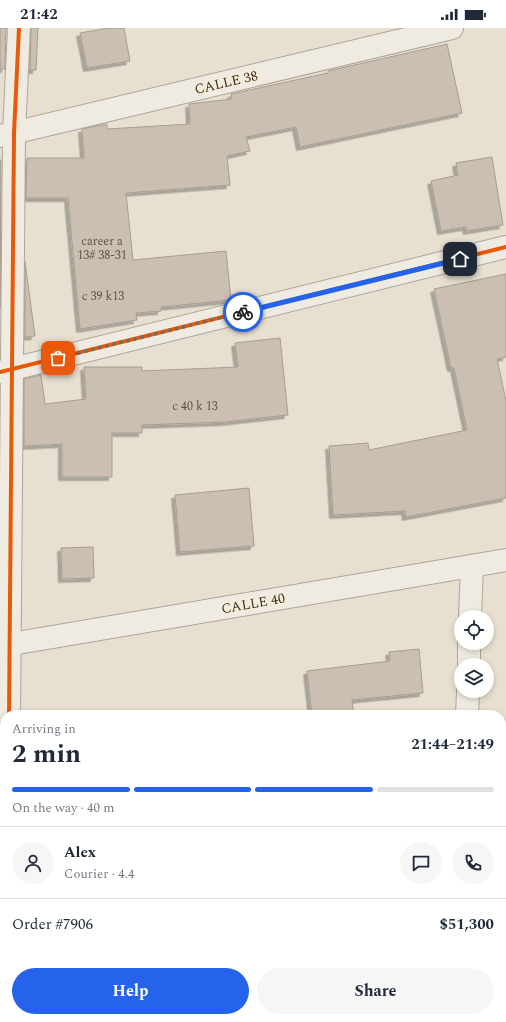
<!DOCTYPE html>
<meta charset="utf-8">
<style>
:root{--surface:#fff;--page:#f6f6f7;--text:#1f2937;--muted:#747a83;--line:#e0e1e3;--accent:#2563eb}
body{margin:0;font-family:Spectral,serif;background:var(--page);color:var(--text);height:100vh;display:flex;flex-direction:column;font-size:15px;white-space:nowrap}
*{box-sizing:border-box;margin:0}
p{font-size:13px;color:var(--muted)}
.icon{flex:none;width:22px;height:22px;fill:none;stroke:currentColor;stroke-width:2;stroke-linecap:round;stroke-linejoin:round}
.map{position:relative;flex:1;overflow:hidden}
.details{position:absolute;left:0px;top:682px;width:506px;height:312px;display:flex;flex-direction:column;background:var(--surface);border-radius:16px 16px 0 0;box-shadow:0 2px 6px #0003}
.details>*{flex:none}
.tools{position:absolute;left:454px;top:582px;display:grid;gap:8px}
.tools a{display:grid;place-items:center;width:40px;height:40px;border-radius:50%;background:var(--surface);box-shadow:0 2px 6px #0003;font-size:20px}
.pin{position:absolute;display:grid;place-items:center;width:34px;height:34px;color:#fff;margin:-17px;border-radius:8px;box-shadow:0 2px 6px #0006}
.courier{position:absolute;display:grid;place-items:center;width:40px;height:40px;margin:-20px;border:3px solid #2563eb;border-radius:50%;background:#fff;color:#222;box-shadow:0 1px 5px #0007}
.head em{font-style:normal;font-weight:700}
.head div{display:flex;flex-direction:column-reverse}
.head{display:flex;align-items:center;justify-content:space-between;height:68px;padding:0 12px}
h1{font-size:26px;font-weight:700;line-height:30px}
.bar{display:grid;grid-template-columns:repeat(4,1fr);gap:6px 4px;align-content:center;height:48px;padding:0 12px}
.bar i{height:5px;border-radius:3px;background:var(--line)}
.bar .active{background:var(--accent)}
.bar p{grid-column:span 4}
.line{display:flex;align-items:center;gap:10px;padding:0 12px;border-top:1px solid var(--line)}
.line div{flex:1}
.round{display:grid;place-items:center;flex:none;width:42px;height:42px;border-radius:21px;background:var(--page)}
.primary-button{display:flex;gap:8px;margin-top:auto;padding:8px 12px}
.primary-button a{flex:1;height:46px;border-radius:24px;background:var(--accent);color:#fff;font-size:16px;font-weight:700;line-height:46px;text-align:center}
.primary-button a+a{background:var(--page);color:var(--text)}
.status{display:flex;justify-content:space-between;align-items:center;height:28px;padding:0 20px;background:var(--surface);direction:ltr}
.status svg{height:11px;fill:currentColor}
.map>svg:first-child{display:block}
.building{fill:#cbbfb2;stroke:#a89c90;filter:url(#shadow)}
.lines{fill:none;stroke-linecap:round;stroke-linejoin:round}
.minor-casing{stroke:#ada599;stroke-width:24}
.minor{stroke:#efebe3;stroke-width:22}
.cycleway-casing{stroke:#f7eed8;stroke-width:6}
.cycleway{stroke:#e8590c;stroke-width:4}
.done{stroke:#786c5e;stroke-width:4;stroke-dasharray:0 7.2}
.route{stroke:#2563eb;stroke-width:5}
.labels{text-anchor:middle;stroke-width:3;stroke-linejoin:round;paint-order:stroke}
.number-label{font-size:12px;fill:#605244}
.street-label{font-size:14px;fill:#3d2e20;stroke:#f7eed8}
</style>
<div class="status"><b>21:42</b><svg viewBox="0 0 49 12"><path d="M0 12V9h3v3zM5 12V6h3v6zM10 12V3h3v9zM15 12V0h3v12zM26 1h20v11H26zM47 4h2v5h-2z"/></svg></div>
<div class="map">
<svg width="506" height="994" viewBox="0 0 506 994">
<defs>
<filter id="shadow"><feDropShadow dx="-3.5" dy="3.5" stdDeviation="0" flood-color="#0004"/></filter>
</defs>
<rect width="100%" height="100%" fill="#e7e0d1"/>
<g class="building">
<path d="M 0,0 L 6,0 L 5,41 L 0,41 Z"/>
<path d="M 31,0 L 38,0 L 36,42 L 30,42 Z"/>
<path d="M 109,0 L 124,0 L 130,33 L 87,40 L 80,5 Z"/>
<path d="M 447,16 L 462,85 L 300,119 L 296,99 L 246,109 L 250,123 L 227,128 L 230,157 L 126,165 L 133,232 L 226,223 L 231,272 L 161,279 L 161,283 L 136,285 L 137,292 L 80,301 L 68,170 L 26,170 L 27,130 L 84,130 L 82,101 L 107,96 L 107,101 L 190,96 L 189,76 L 232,71 L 231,66 L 328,45 L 328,43 Z"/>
<path d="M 492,129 L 503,197 L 467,203 L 466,199 L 441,203 L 431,153 L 458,147 L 456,135 Z"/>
<path d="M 0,132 L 1,132 L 0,280 Z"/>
<path d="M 25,234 L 35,308 L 25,309 Z"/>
<path d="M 506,246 L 506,329 L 497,331 L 506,373 L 506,470 L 406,489 L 405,483 L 333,487 L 329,418 L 368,415 L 369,422 L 467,402 L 454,340 L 451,340 L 434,261 Z"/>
<path d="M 280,310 L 288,387 L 225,394 L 142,397 L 142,405 L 112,405 L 112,449 L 62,449 L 62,416 L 24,418 L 24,351 L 41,347 L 45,376 L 86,371 L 84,339 L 142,339 L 142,343 L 238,339 L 235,315 Z"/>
<path d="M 249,460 L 254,518 L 180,524 L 175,467 Z"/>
<path d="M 93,519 L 94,550 L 62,551 L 61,520 Z"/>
<path d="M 419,621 L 423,665 L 352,672 L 354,687 L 312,687 L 307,643 L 390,633 L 389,624 Z"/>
</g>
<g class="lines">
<g class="minor-casing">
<g id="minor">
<path d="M 0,108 L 452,0"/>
<path d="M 0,344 L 506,219"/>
<path d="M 470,589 L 472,538"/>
<path d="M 0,618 L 506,532"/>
<path d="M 469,637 L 469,615"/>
<path d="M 9,687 L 14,105 L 19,0"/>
<path d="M 467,687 L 468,663"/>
<path d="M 501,835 L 506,834"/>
<path d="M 0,947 L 5,945"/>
<path d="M 7,989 L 7,994"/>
<path d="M 465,989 L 465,994"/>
</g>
</g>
<use href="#minor" class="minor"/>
<g class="cycleway-casing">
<g id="cycleway">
<path d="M 0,344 L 506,219"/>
<path d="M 9,687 L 14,105 L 19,0"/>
</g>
</g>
<use href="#cycleway" class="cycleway"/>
</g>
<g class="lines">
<path class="done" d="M 58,330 L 243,284"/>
<path class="route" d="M 243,284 L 460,231"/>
</g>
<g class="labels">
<g class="number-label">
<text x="102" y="217">career a<tspan x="102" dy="14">13# 38-31</tspan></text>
<text x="103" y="272">c 39 k13</text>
<text x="195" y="382">c 40 k 13</text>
</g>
<g class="street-label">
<text transform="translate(226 54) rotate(-13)" y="5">CALLE 38</text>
<text transform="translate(253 575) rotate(-10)" y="5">CALLE 40</text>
</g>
</g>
</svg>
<div class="tools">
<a><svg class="icon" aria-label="locate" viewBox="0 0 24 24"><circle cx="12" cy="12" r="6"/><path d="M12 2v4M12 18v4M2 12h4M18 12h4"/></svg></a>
<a><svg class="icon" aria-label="layers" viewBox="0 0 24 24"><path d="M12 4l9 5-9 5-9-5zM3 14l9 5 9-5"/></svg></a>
</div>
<div class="pin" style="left:58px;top:330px;background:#ea580c"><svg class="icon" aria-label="bag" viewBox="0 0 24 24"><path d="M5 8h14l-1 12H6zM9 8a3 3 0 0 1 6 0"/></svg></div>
<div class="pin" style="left:460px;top:231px;background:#1f2937"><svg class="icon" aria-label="home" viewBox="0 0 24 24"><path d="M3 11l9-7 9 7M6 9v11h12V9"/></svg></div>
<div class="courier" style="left:243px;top:284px"><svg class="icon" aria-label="bike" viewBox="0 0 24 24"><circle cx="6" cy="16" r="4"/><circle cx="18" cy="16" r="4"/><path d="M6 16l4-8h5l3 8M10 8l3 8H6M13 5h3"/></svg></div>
<section class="details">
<div class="head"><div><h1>2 min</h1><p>Arriving in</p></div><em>21:44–21:49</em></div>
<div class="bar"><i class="active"></i><i class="active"></i><i class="active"></i><i></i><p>On the way · 40 m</p></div>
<div class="line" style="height:72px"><a class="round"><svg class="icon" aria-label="person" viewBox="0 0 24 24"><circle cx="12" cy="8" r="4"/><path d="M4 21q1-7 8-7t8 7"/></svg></a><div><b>Alex</b><p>Courier · 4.4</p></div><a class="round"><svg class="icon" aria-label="chat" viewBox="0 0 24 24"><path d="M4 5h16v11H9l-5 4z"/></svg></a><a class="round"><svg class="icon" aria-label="phone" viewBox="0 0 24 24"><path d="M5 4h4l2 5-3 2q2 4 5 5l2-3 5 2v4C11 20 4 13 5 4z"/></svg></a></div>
<div class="line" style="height:52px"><div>Order #7906</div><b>$51,300</b></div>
<div class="primary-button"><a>Help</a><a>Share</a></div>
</section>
</div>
